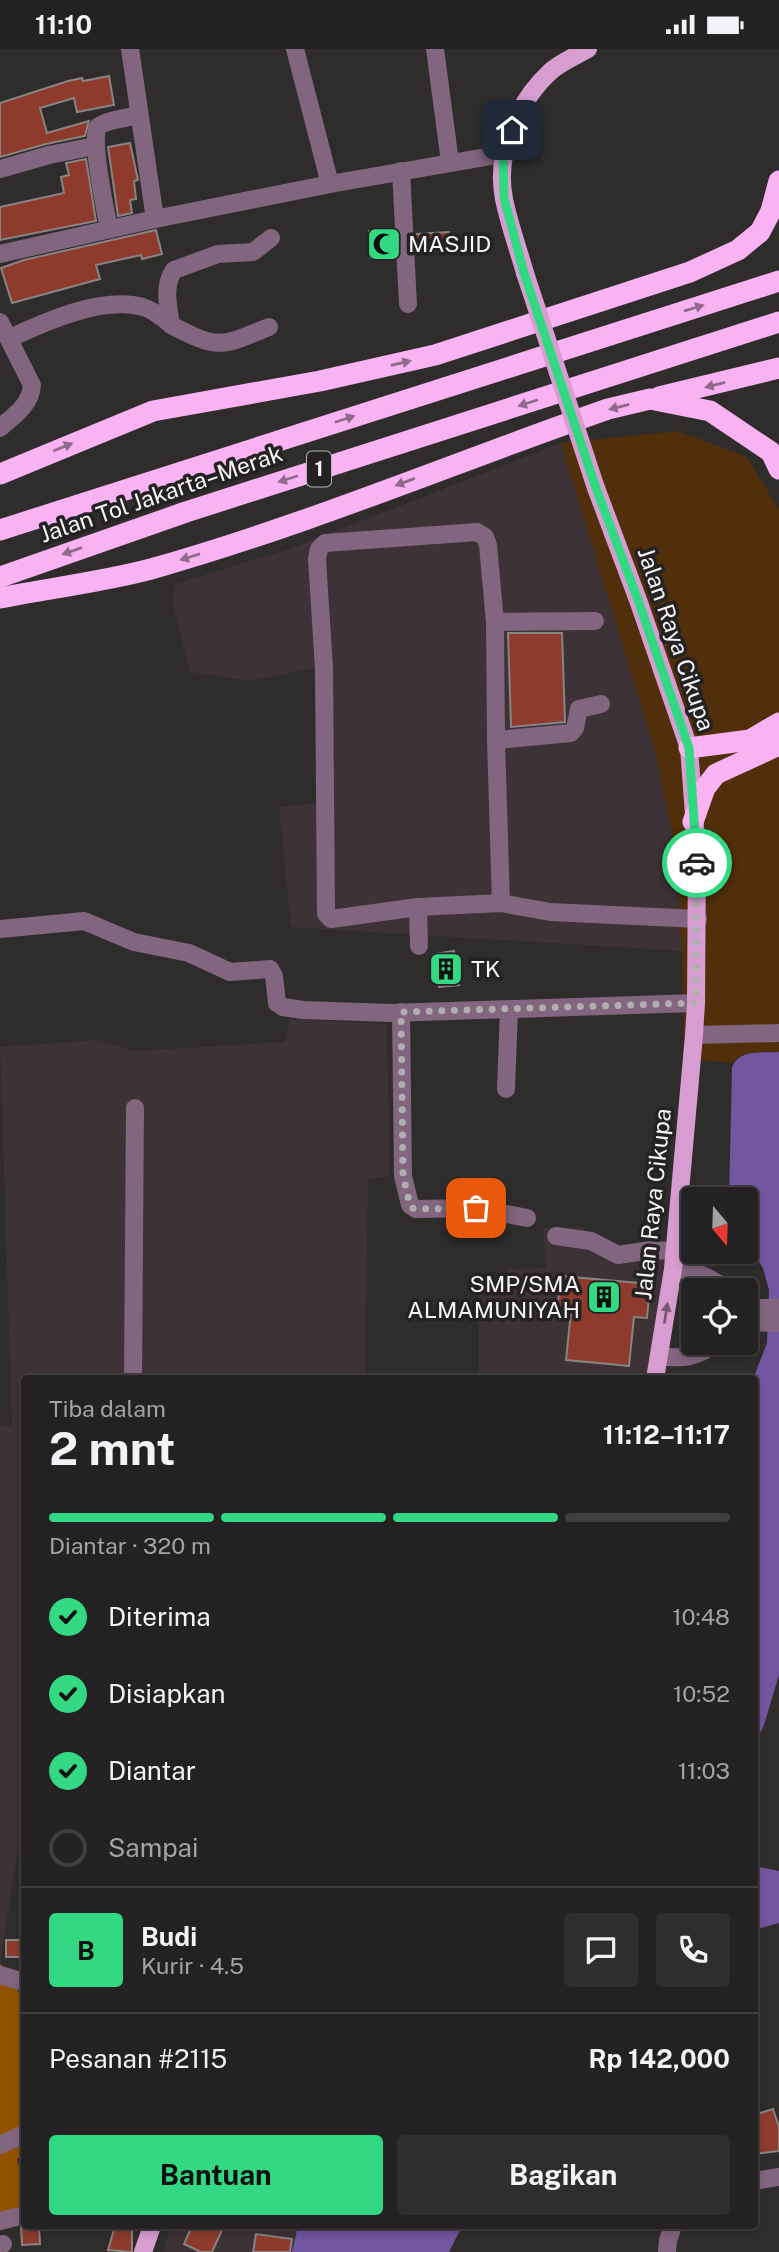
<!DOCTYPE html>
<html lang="id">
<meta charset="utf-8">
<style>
:root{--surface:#232121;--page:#2f2e2e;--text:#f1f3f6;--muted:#a3a3a5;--line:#403e3f;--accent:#32d882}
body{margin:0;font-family:"Public Sans",sans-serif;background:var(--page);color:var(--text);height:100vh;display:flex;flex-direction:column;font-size:26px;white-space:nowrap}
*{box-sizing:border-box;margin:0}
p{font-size:23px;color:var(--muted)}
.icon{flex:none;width:38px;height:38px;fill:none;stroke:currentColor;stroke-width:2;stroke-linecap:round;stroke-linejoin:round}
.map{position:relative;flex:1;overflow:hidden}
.side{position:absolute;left:21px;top:1326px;width:737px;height:854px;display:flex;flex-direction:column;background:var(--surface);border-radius:7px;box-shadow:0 4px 10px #0003,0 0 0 2px var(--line)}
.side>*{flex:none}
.needle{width:46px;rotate:161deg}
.fabs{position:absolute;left:681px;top:1138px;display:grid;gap:14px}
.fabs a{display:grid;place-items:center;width:77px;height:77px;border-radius:7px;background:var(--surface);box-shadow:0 4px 10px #0003,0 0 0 2px var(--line);font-size:35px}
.pin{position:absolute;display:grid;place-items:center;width:60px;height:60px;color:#fff;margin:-30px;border-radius:14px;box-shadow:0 4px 10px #0006}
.courier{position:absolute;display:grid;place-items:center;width:70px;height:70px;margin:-35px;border:5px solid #32d882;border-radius:50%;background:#fff;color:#222;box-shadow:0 2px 9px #0007}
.summary em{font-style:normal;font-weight:700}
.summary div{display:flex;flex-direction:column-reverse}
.summary{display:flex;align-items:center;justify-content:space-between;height:119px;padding:0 28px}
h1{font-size:46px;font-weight:700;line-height:52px}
.bar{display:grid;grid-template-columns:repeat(4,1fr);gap:10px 7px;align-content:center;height:84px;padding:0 28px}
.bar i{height:9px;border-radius:5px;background:var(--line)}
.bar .on{background:var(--accent)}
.bar p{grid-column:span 4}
.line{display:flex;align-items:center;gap:18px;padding:0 28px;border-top:2px solid var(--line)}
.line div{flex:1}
.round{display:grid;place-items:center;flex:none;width:74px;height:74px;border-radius:7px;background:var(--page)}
ol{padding:0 28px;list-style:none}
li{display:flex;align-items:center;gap:21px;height:77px}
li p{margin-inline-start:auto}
li .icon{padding:7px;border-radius:50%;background:var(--accent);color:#111;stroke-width:4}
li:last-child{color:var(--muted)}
li i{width:38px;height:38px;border:4px solid var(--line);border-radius:50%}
.cta{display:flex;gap:14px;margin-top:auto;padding:14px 28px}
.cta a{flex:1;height:80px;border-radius:7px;background:var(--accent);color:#111;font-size:28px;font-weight:700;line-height:80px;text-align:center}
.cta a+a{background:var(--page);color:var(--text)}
.status{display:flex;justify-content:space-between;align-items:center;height:49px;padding:0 35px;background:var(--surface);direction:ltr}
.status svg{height:19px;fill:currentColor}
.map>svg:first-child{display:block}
.built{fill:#3d3235}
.green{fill:#512f0a}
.forest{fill:#925301}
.water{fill:#72569f}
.building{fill:#8e3b2d;stroke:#888483;stroke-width:2}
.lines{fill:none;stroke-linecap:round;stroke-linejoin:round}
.minor{stroke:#82657f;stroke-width:18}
.major{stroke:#d79dd1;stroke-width:18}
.highway{stroke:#f9b2f2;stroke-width:21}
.major-bridge{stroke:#d79dd1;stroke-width:18}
.oneway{fill:#8f6a8a}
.oneway2{fill:#755971}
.done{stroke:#b0aeae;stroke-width:7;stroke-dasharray:0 12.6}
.route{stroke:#32d882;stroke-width:9}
.labels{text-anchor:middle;stroke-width:7;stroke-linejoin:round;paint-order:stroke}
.shield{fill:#252223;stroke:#b7b5b5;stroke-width:2}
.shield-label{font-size:21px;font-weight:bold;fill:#f6f4f4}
.poi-label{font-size:23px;fill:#f6f4f4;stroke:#252223;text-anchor:start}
.street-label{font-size:23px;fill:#f6f4f4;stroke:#252223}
</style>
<div class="status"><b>11:10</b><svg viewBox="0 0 49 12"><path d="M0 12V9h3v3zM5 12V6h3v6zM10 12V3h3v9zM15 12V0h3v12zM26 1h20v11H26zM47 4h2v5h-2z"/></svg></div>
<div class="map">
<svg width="779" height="2203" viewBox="0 0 779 2203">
<rect width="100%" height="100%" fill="#2f2c2c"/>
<g class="built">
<path d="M 561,394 L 655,701 L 676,802 L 682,902 L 291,878 L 279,758 L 320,754 L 314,619 L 251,632 L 190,623 L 172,553 L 175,535 L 292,499 Z"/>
<path d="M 290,970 L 387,975 L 390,1127 L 368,1130 L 365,1330 L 24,1330 L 24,1789 L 20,1789 L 0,1914 L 0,1377 L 12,1376 L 0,998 L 98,991 L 134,1002 L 285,993 Z"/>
<path d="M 584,1178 L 584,1196 L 672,1199 L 651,1330 L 479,1330 L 479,1245 L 508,1241 L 507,1220 L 546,1219 L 543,1179 Z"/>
<path d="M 173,2177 L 298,2177 L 292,2203 L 164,2203 L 165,2193 Z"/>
</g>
<path class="green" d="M 678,382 L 747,408 L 779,461 L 779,1003 C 763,1004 745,1001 733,1014 L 684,1009 L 682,902 L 676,802 L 655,701 L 561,394 Z"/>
<path class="forest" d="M 0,1914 L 24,1951 L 24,2106 L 17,2110 L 24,2133 L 24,2159 L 0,2168 Z"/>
<g class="water">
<path d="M 779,1003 L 779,1626 L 764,1676 L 754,1697 L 753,1330 L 767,1294 L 769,1241 L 763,1219 L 746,1192 L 746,1150 L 729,1150 L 732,1019 C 738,1000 762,1004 779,1003 Z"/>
<path d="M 754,1817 L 779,1822 L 779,1874 L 754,1881 Z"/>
<path d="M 298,2177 L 462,2177 L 449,2203 L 292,2203 Z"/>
</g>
<g class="building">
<path d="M 109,27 L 114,56 L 77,63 L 74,49 L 40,59 L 47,84 L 89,72 L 85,87 L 46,95 L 0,108 L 0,54 L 68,32 L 82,29 L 83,32 Z"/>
<path d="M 130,94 L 138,131 L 134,132 L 136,150 L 130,151 L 132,164 L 118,167 L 108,98 Z"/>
<path d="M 86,110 L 96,172 L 0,191 L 0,158 L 64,144 L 61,128 L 69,126 L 66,114 Z"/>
<path d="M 156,181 L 162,205 L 142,210 L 141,206 L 96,216 L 100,230 L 12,254 L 1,219 L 24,211 Z"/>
<path d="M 393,181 L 394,208 L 370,209 L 369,182 Z"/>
<path d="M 449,183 L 450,196 L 416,198 L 416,185 Z"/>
<path d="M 508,584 L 562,584 L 565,673 L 511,678 Z"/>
<path d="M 454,902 L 459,936 L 439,938 L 434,905 Z"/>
<path d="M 561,1227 L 650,1235 L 647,1269 L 634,1268 L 629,1317 L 566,1311 L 571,1262 L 557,1261 Z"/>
<rect x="6" y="1891" width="18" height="17"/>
<path d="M 773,2060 L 779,2078 L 779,2102 L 754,2105 L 754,2066 Z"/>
<path d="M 27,2177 L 39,2177 L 40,2195 L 22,2196 L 21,2178 Z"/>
<path d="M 115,2177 L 132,2177 L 132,2203 L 108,2201 Z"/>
<path d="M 192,2177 L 224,2177 L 212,2203 L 201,2203 L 184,2195 Z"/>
<path d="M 256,2185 L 292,2190 L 290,2203 L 253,2203 Z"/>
</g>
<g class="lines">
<g class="minor">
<path d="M 130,0 L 155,170"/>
<path d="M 295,0 L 330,135"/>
<path d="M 435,0 L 450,113"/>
<path d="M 0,120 L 49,106 L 95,97"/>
<path d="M 401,122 L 408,255"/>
<path d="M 109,180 C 106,165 90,87 98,78 C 103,72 130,68 139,66"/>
<path d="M 0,205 L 155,170 L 330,135 L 503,105"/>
<path d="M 0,273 L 32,336 C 31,356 13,367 0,379"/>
<path d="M 269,278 C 220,298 219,301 171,276 C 168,258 163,236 174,221 L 218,205 L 253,203 L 271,189"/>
<path d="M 10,289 C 47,272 102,247 143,258 C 153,261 163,269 171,276"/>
<path d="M 495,573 L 595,572"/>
<path d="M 496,691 L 571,684 L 575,679 L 579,660 L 601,655"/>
<path d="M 501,854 L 418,858 L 331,870 L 326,865 L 324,619 L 317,510 L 319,500 L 325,494 L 477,483 L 485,488 L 488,496 L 495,573 L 496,691 L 501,854 L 550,863 L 698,870"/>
<path d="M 418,858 L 419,897"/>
<path d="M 0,880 L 84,872 L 134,893 L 189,904 L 230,923 L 270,920 L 274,927 L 277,954 L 283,958 L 303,961 L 391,964 L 696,954"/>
<path d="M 401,963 L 403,1127 L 410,1156 L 416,1160 L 476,1159 L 527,1169"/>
<path d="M 694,986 L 779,984"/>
<path d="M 506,1040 L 509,960"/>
<path d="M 556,1187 L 591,1192 L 618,1206 L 651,1201 L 675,1202"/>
<path d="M 673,1220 C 694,1222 710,1227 726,1241"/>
<path d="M 746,1259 L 779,1259"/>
<path d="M 746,1273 L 779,1274"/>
<path d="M 659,1307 C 680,1310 700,1309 716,1293"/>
<path d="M 133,1330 L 135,1059"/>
<path d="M 0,1926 L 24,1933"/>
<path d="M 0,2096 L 24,2085"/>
<path d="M 754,2132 L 779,2128"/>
<path d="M 0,2172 L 24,2166"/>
<path d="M 0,2196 L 3,2195"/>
<path d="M 667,2203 L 668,2191 L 673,2177"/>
</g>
<g class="major">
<path d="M 525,224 C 518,199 509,175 504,150 C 495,105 517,53 551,22 C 561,13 576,7 588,0"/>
<path d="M 596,439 L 638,551 L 689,699 L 697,805 L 696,954 L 694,986 L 673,1220 L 655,1330"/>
<path d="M 143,2203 L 152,2177"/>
</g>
<g class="highway">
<path d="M 659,348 L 779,319"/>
<path d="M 0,425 L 153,362 L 320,332 L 435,306 L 690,223 L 738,201 L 760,183 L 771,162 L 779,132"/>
<path d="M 0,481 L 779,232"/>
<path d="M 0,528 L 186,463 L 779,273"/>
<path d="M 0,549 C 50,539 102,533 151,520 C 307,476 456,413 608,360 L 650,350 L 710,362 L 771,403 L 779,420"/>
<path d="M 689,699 L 750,691 L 779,674"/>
<path d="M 693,773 L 705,739 L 716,725 L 779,696"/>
</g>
<path class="major-bridge" d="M 525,224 L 596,439"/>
</g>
<defs><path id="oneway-solid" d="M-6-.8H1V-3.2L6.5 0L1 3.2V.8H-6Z" transform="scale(1.75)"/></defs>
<g class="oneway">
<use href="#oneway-solid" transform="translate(694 259) rotate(-17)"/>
<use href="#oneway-solid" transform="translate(401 314) rotate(-13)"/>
<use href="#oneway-solid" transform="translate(715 336) rotate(166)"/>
<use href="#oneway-solid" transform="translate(528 354) rotate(162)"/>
<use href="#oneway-solid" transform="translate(619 358) rotate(166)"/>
<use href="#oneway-solid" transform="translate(345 370) rotate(-18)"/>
<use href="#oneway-solid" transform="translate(63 398) rotate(-22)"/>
<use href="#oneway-solid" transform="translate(288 430) rotate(162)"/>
<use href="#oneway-solid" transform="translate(405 433) rotate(160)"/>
<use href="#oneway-solid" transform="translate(72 502) rotate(161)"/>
<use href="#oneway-solid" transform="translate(190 508) rotate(163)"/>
</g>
<use class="oneway2" href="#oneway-solid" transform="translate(666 1264) rotate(-81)"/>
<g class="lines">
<path class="done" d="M 476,1159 L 416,1160 L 412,1159 L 410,1156 L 403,1127 L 401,963 L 696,954 L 697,814"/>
<path class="route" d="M 512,81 L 503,106 L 504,149 L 524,224 L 596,439 L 638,551 L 689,699 L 697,814"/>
</g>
<defs>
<g id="mosque-square" transform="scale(1.75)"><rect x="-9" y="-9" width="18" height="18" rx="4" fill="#32d882" stroke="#252223"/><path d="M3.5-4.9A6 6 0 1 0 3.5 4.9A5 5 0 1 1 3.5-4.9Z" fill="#111"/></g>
<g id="building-square" transform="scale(1.75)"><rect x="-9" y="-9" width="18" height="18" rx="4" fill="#32d882" stroke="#252223"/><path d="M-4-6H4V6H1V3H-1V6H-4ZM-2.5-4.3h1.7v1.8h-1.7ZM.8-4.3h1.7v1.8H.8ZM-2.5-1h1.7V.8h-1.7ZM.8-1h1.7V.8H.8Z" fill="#111"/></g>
</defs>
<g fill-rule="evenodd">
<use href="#mosque-square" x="384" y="195"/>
<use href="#building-square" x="446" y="920"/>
<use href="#building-square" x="604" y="1248"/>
</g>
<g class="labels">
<rect class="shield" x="307" y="402.5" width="24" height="35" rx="5"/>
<g class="shield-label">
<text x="319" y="427">1</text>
</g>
<g class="poi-label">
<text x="408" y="203">MASJID</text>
<text x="471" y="928">TK</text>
<text x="580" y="1243" text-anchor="end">SMP/SMA<tspan x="580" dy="26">ALMAMUNIYAH</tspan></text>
</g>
<g class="street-label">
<text transform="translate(161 445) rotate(-19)" y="8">Jalan Tol Jakarta–Merak</text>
<text transform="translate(676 590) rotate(71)" y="8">Jalan Raya Cikupa</text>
<text transform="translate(653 1155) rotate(-84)" y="8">Jalan Raya Cikupa</text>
</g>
</g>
</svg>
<div class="fabs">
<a><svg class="needle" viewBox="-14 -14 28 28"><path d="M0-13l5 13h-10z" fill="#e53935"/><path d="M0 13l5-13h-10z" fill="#a3a3a5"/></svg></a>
<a><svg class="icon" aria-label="locate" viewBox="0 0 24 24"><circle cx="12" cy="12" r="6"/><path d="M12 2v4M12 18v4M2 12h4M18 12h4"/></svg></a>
</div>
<div class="pin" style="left:476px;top:1159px;background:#ea580c"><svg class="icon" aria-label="bag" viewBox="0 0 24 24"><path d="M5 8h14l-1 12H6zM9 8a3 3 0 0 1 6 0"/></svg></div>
<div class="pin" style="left:512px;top:81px;background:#1f2937"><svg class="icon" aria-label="home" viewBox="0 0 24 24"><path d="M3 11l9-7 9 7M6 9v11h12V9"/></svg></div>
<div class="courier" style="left:697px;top:814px"><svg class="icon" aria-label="car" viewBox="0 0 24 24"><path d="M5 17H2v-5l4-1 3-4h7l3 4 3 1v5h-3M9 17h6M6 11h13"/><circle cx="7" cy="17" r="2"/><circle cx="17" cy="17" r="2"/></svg></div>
<section class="side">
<div class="summary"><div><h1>2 mnt</h1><p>Tiba dalam</p></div><em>11:12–11:17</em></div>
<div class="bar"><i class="on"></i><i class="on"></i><i class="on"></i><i></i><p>Diantar · 320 m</p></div>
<ol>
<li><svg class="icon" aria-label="check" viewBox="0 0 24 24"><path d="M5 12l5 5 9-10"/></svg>Diterima<p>10:48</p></li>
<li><svg class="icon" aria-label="check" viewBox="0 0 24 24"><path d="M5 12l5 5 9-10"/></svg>Disiapkan<p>10:52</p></li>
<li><svg class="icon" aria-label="check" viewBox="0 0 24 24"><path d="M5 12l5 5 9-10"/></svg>Diantar<p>11:03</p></li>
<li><i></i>Sampai</li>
</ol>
<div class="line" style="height:126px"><b class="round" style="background:var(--accent);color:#111">B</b><div><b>Budi</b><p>Kurir · 4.5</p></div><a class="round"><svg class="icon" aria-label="chat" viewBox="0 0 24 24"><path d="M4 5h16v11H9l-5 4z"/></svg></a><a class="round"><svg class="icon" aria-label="phone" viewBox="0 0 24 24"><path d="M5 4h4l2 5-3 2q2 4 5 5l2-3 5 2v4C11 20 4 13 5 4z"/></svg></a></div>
<div class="line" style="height:91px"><div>Pesanan #2115</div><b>Rp 142,000</b></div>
<div class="cta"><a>Bantuan</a><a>Bagikan</a></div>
</section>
</div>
